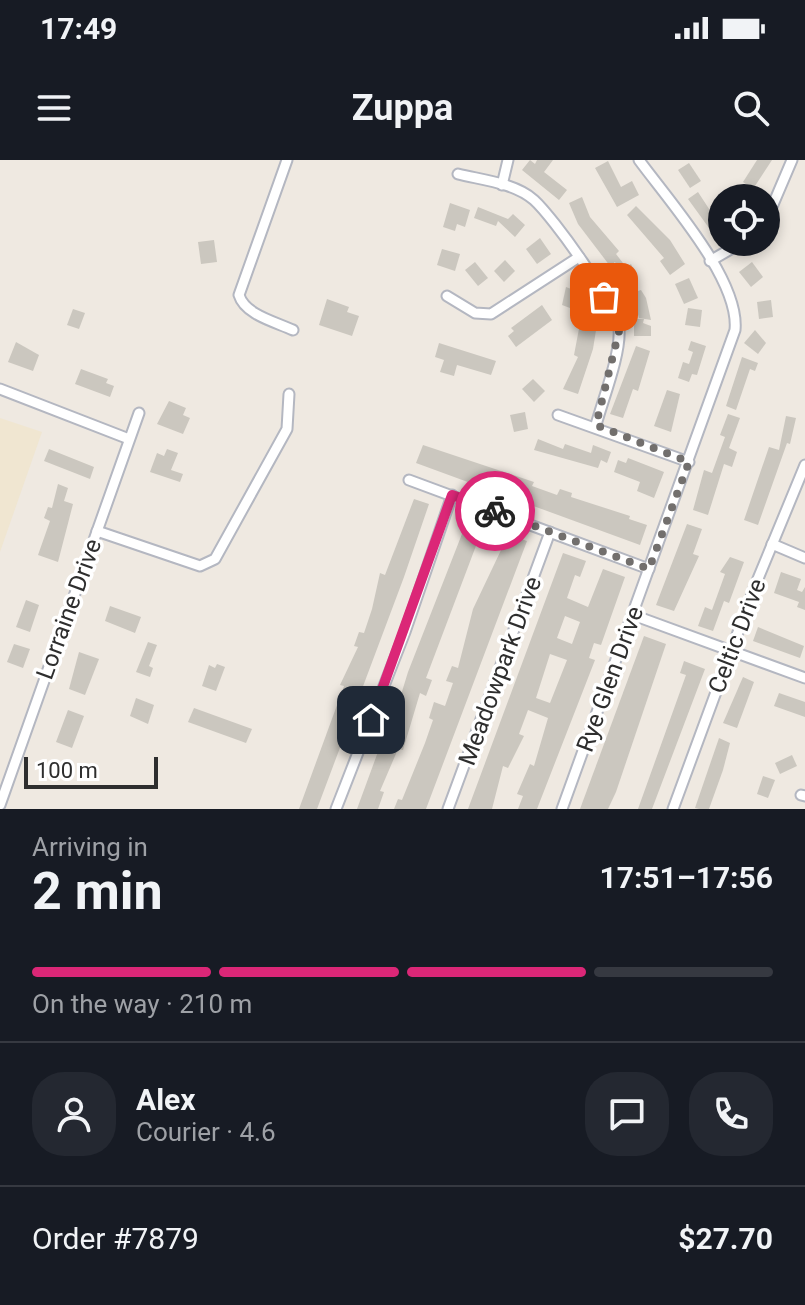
<!DOCTYPE html>
<meta charset="utf-8">
<style>
:root{--surface:#171b24;--page:#242831;--text:#f1f3f6;--muted:#9ea1a6;--line:#363941;--accent:#db2777}
body{margin:0;font-family:Roboto,sans-serif;background:var(--page);color:var(--text);height:100vh;display:flex;flex-direction:column;font-size:30px;white-space:nowrap}
*{box-sizing:border-box;margin:0}
p{font-size:26px;color:var(--muted)}
.icon{flex:none;width:44px;height:44px;fill:none;stroke:currentColor;stroke-width:2;stroke-linecap:round;stroke-linejoin:round}
.map{position:relative;height:649px;overflow:hidden}
.panel{display:flex;flex-direction:column;background:var(--surface);flex:1}
.panel>*{flex:none}
.buttons{position:absolute;left:708px;top:24px;display:grid;gap:16px}
.buttons a{display:grid;place-items:center;width:72px;height:72px;border-radius:50%;background:var(--surface);box-shadow:0 4px 12px #0003;font-size:40px}
.scale{position:absolute;left:24px;bottom:20px;width:134px;box-sizing:border-box;padding-left:8px;border:4px solid #2e2e2e;border-top:0;font-size:22px;line-height:28px;white-space:nowrap;color:#2e2e2e;-webkit-text-stroke:6px #fff;paint-order:stroke}
.pin{position:absolute;display:grid;place-items:center;width:68px;height:68px;color:#fff;margin:-34px;border-radius:16px;box-shadow:0 4px 12px #0006}
.courier{position:absolute;display:grid;place-items:center;width:80px;height:80px;margin:-40px;border:6px solid #db2777;border-radius:50%;background:#fff;color:#222;box-shadow:0 2px 10px #0007}
.summary em{font-style:normal;font-weight:700}
.summary div{display:flex;flex-direction:column-reverse}
.summary{display:flex;align-items:center;justify-content:space-between;height:136px;padding:0 32px}
h1{font-size:52px;font-weight:700;line-height:60px}
.bar{display:grid;grid-template-columns:repeat(4,1fr);gap:12px 8px;align-content:center;height:96px;padding:0 32px}
.bar i{height:10px;border-radius:6px;background:var(--line)}
.bar .on{background:var(--accent)}
.bar p{grid-column:span 4}
.line{display:flex;align-items:center;gap:20px;padding:0 32px;border-top:2px solid var(--line)}
.line div{flex:1}
.round{display:grid;place-items:center;flex:none;width:84px;height:84px;border-radius:32px;background:var(--page)}
.status{display:flex;justify-content:space-between;align-items:center;height:56px;padding:0 40px;background:var(--surface);direction:ltr}
.status svg{height:22px;fill:currentColor}
header{display:flex;justify-content:space-between;align-items:center;height:104px;padding:0 32px;background:var(--surface);font-size:36px;font-weight:700}
.map>svg:first-child{display:block}
.education{fill:#f0e6d1}
.building{fill:#cbc7bf;fill-rule:evenodd}
.lines{fill:none;stroke-linecap:round;stroke-linejoin:round}
.minor-casing{stroke:#b4b7c1;stroke-width:13}
.minor{stroke:#fff;stroke-width:9}
.done{stroke:#726f6d;stroke-width:8;stroke-dasharray:0 14.4}
.route{stroke:#db2777;stroke-width:10}
.labels{text-anchor:middle;stroke-width:7;stroke-linejoin:round;paint-order:stroke}
.street-label{font-size:24px;fill:#2e2e2e;stroke:#fff}
</style>
<div class="status"><b>17:49</b><svg viewBox="0 0 49 12"><path d="M0 12V9h3v3zM5 12V6h3v6zM10 12V3h3v9zM15 12V0h3v12zM26 1h20v11H26zM47 4h2v5h-2z"/></svg></div>
<header><svg class="icon" aria-label="menu" viewBox="0 0 24 24"><path d="M4 6h16M4 12h16M4 18h16"/></svg>Zuppa<svg class="icon" aria-label="search" viewBox="0 0 24 24"><circle cx="10" cy="10" r="6"/><path d="M15 15l6 6"/></svg></header>
<div class="map">
<svg width="805" height="649" viewBox="0 0 805 649">
<rect width="100%" height="100%" fill="#efe9e1"/>
<path class="education" d="M 0,258 L 42,272 L 0,392 Z"/>
<g class="building">
<path d="M 530,0 L 535,4 L 537,0 L 553,0 L 544,12 L 567,30 L 559,40 L 522,10 Z"/>
<path d="M 757,0 L 772,0 L 753,29 L 743,22 Z"/>
<path d="M 608,1 L 621,27 L 632,21 L 639,35 L 617,47 L 595,8 Z"/>
<path d="M 689,3 L 701,21 L 690,28 L 678,10 Z"/>
<path d="M 698,32 L 715,58 L 719,54 L 722,59 L 722,75 L 717,79 L 688,39 Z"/>
<path d="M 582,37 L 590,57 L 619,91 L 616,94 L 626,107 L 631,104 L 638,118 L 626,124 L 615,102 L 610,106 L 578,64 L 569,43 Z"/>
<path d="M 450,43 L 470,50 L 465,67 L 457,64 L 455,71 L 443,67 Z"/>
<path d="M 636,46 L 670,80 L 685,104 L 670,115 L 660,101 L 664,98 L 627,55 Z"/>
<path d="M 478,47 L 508,59 L 513,54 L 525,65 L 515,77 L 498,61 L 496,66 L 474,58 Z"/>
<path d="M 540,78 L 551,94 L 537,104 L 526,89 Z"/>
<path d="M 214,80 L 217,102 L 201,104 L 198,82 Z"/>
<path d="M 442,89 L 460,94 L 455,111 L 437,105 Z"/>
<path d="M 505,100 L 515,111 L 504,122 L 494,111 Z"/>
<path d="M 475,102 L 488,118 L 478,126 L 465,110 Z"/>
<path d="M 752,102 L 763,117 L 751,127 L 739,112 Z"/>
<path d="M 689,118 L 698,138 L 684,144 L 675,124 Z"/>
<path d="M 566,127 L 584,134 L 578,151 L 562,145 Z"/>
<path d="M 641,130 L 646,138 L 651,160 L 639,158 L 632,133 Z"/>
<path d="M 327,139 L 349,147 L 347,152 L 359,156 L 352,176 L 319,165 Z"/>
<path d="M 771,140 L 773,157 L 759,159 L 757,142 Z"/>
<path d="M 542,145 L 552,160 L 516,187 L 508,176 L 514,171 L 511,168 Z"/>
<path d="M 688,148 L 702,150 L 700,167 L 685,165 Z"/>
<path d="M 73,149 L 85,153 L 79,169 L 67,165 Z"/>
<path d="M 582,153 L 592,154 L 591,163 L 597,164 L 593,189 L 578,234 L 563,229 L 578,197 L 574,195 Z"/>
<path d="M 634,159 L 644,159 L 643,163 L 651,166 L 651,176 L 634,176 Z"/>
<path d="M 755,170 L 766,183 L 758,194 L 744,183 Z"/>
<path d="M 691,181 L 706,186 L 697,215 L 692,214 L 689,222 L 678,218 L 683,202 L 689,204 L 693,192 L 688,190 Z"/>
<path d="M 16,182 L 39,195 L 33,211 L 8,202 Z"/>
<path d="M 439,183 L 496,201 L 491,215 L 457,205 L 454,216 L 440,212 L 444,200 L 435,197 Z"/>
<path d="M 636,186 L 650,191 L 638,231 L 633,229 L 623,258 L 610,254 Z"/>
<path d="M 742,197 L 758,203 L 755,211 L 750,209 L 736,250 L 726,246 Z"/>
<path d="M 81,209 L 108,219 L 106,223 L 114,226 L 110,237 L 75,224 Z"/>
<path d="M 533,219 L 545,231 L 534,242 L 522,229 Z"/>
<path d="M 667,230 L 680,234 L 671,272 L 654,266 Z"/>
<path d="M 169,241 L 186,248 L 183,255 L 190,258 L 183,274 L 157,264 Z"/>
<path d="M 525,252 L 528,269 L 514,272 L 510,255 Z"/>
<path d="M 728,254 L 740,258 L 729,288 L 737,292 L 732,307 L 724,304 L 708,355 L 693,350 L 704,310 L 712,313 L 725,277 L 720,275 Z"/>
<path d="M 786,256 L 796,258 L 790,284 L 787,283 L 758,365 L 744,360 L 769,287 L 779,290 Z"/>
<path d="M 538,279 L 563,289 L 565,284 L 591,293 L 593,285 L 611,292 L 607,303 L 601,300 L 598,308 L 534,290 Z"/>
<path d="M 423,285 L 534,322 L 532,326 L 557,335 L 560,329 L 572,333 L 571,337 L 630,356 L 629,359 L 647,365 L 640,385 L 416,303 Z"/>
<path d="M 49,289 L 94,307 L 90,319 L 44,301 Z"/>
<path d="M 167,289 L 178,293 L 171,310 L 183,314 L 180,322 L 150,312 L 157,293 L 164,296 Z"/>
<path d="M 628,298 L 664,312 L 654,338 L 637,331 L 640,322 L 614,312 L 618,300 L 626,303 Z"/>
<path d="M 58,324 L 68,328 L 64,341 L 73,344 L 58,402 L 38,395 L 50,361 L 44,358 L 48,347 L 52,348 Z"/>
<path d="M 414,339 L 429,344 L 404,417 L 317,649 L 299,649 L 344,526 L 340,525 L 358,487 L 354,486 L 359,472 L 364,473 L 372,449 L 380,413 L 385,415 Z"/>
<path d="M 469,356 L 485,362 L 426,518 L 432,520 L 426,536 L 420,533 L 403,590 L 398,589 L 380,631 L 384,632 L 378,649 L 357,649 L 379,589 L 384,590 L 408,512 Z"/>
<path d="M 687,364 L 702,369 L 693,394 L 699,396 L 674,451 L 656,445 Z"/>
<path d="M 502,372 L 527,381 L 426,649 L 394,649 L 398,639 L 402,640 L 425,583 L 433,560 L 429,558 L 434,542 L 445,546 L 453,523 L 446,521 L 452,506 L 458,508 L 473,449 L 502,388 L 497,387 Z"/>
<path d="M 563,393 L 586,401 L 580,417 L 575,415 L 567,438 L 588,447 L 603,409 L 625,417 L 601,485 L 594,483 L 589,498 L 595,500 L 537,649 L 518,649 L 523,636 L 517,634 L 530,604 L 534,606 L 548,558 L 528,550 L 519,574 L 524,576 L 508,608 L 503,606 L 492,649 L 468,649 ZM 565,456 L 580,462 L 572,484 L 557,478 ZM 550,494 L 567,500 L 550,543 L 536,538 Z"/>
<path d="M 730,397 L 744,402 L 729,443 L 724,441 L 713,471 L 698,466 L 705,447 L 712,450 L 725,414 L 720,412 Z"/>
<path d="M 781,412 L 801,419 L 797,430 L 802,432 L 805,427 L 805,450 L 797,447 L 799,442 L 774,433 Z"/>
<path d="M 26,440 L 39,445 L 30,472 L 16,467 Z"/>
<path d="M 110,446 L 141,457 L 135,473 L 105,461 Z"/>
<path d="M 758,467 L 804,486 L 800,498 L 753,481 Z"/>
<path d="M 644,476 L 666,484 L 616,632 L 608,649 L 580,649 Z"/>
<path d="M 148,482 L 157,485 L 149,506 L 153,508 L 150,517 L 136,512 Z"/>
<path d="M 14,484 L 30,489 L 23,508 L 7,502 Z"/>
<path d="M 79,492 L 99,499 L 85,535 L 69,529 Z"/>
<path d="M 684,501 L 705,509 L 652,649 L 638,649 L 686,515 L 680,513 Z"/>
<path d="M 217,504 L 225,507 L 216,531 L 202,526 L 209,505 L 215,508 Z"/>
<path d="M 743,517 L 754,522 L 737,568 L 723,563 Z"/>
<path d="M 779,533 L 805,542 L 805,557 L 774,546 Z"/>
<path d="M 136,538 L 154,545 L 148,564 L 130,556 Z"/>
<path d="M 194,548 L 252,569 L 246,583 L 188,562 Z"/>
<path d="M 68,550 L 84,556 L 72,588 L 56,582 Z"/>
<path d="M 719,578 L 730,583 L 723,610 L 709,649 L 699,649 L 695,648 Z"/>
<path d="M 792,595 L 797,606 L 780,614 L 775,603 Z"/>
<path d="M 763,616 L 775,620 L 768,638 L 757,634 Z"/>
</g>
<g class="lines">
<g class="minor-casing">
<g id="minor">
<path d="M 287,0 L 239,135 C 245,155 276,162 293,170"/>
<path d="M 458,14 C 482,20 515,23 534,40 C 553,57 617,146 619,169 C 621,194 603,239 596,265"/>
<path d="M 502,25 L 508,0"/>
<path d="M 766,61 L 792,0"/>
<path d="M 710,101 L 743,82"/>
<path d="M 447,136 L 475,153 L 491,154 L 579,97"/>
<path d="M 0,229 L 129,279"/>
<path d="M 558,255 L 689,302"/>
<path d="M 409,320 L 649,409"/>
<path d="M 97,371 L 200,406 L 215,399 L 287,269 L 289,234"/>
<path d="M 772,384 L 805,398"/>
<path d="M 633,455 L 805,518"/>
<path d="M 801,635 L 805,636"/>
<path d="M 0,645 L 139,253"/>
<path d="M 336,649 L 405,472 L 452,335"/>
<path d="M 448,649 L 550,372"/>
<path d="M 562,649 L 735,170 C 740,120 669,41 639,0"/>
<path d="M 673,649 L 755,426 L 805,305"/>
</g>
</g>
<use href="#minor" class="minor"/>
</g>
<g class="lines">
<path class="done" d="M 495,351 L 649,409 L 689,302 L 596,265 L 619,171 L 617,157 L 604,137"/>
<path class="route" d="M 371,560 L 452,335 L 495,351"/>
</g>
<g class="labels">
<g class="street-label">
<text transform="translate(69 449) rotate(-70)" y="8">Lorraine Drive</text>
<text transform="translate(737 476) rotate(-69)" y="8">Celtic Drive</text>
<text transform="translate(500 511) rotate(-70)" y="8">Meadowpark Drive</text>
<text transform="translate(610 519) rotate(-70)" y="8">Rye Glen Drive</text>
</g>
</g>
</svg>
<div class="buttons">
<a><svg class="icon" aria-label="locate" viewBox="0 0 24 24"><circle cx="12" cy="12" r="6"/><path d="M12 2v4M12 18v4M2 12h4M18 12h4"/></svg></a>
</div>
<div class="scale">100 m</div>
<div class="pin" style="left:604px;top:137px;background:#ea580c"><svg class="icon" aria-label="bag" viewBox="0 0 24 24"><path d="M5 8h14l-1 12H6zM9 8a3 3 0 0 1 6 0"/></svg></div>
<div class="pin" style="left:371px;top:560px;background:#1f2937"><svg class="icon" aria-label="home" viewBox="0 0 24 24"><path d="M3 11l9-7 9 7M6 9v11h12V9"/></svg></div>
<div class="courier" style="left:495px;top:351px"><svg class="icon" aria-label="bike" viewBox="0 0 24 24"><circle cx="6" cy="16" r="4"/><circle cx="18" cy="16" r="4"/><path d="M6 16l4-8h5l3 8M10 8l3 8H6M13 5h3"/></svg></div>
</div>
<section class="panel">
<div class="summary"><div><h1>2 min</h1><p>Arriving in</p></div><em>17:51–17:56</em></div>
<div class="bar"><i class="on"></i><i class="on"></i><i class="on"></i><i></i><p>On the way · 210 m</p></div>
<div class="line" style="height:144px"><a class="round"><svg class="icon" aria-label="person" viewBox="0 0 24 24"><circle cx="12" cy="8" r="4"/><path d="M4 21q1-7 8-7t8 7"/></svg></a><div><b>Alex</b><p>Courier · 4.6</p></div><a class="round"><svg class="icon" aria-label="chat" viewBox="0 0 24 24"><path d="M4 5h16v11H9l-5 4z"/></svg></a><a class="round"><svg class="icon" aria-label="phone" viewBox="0 0 24 24"><path d="M5 4h4l2 5-3 2q2 4 5 5l2-3 5 2v4C11 20 4 13 5 4z"/></svg></a></div>
<div class="line" style="height:104px"><div>Order #7879</div><b>$27.70</b></div>
</section>
